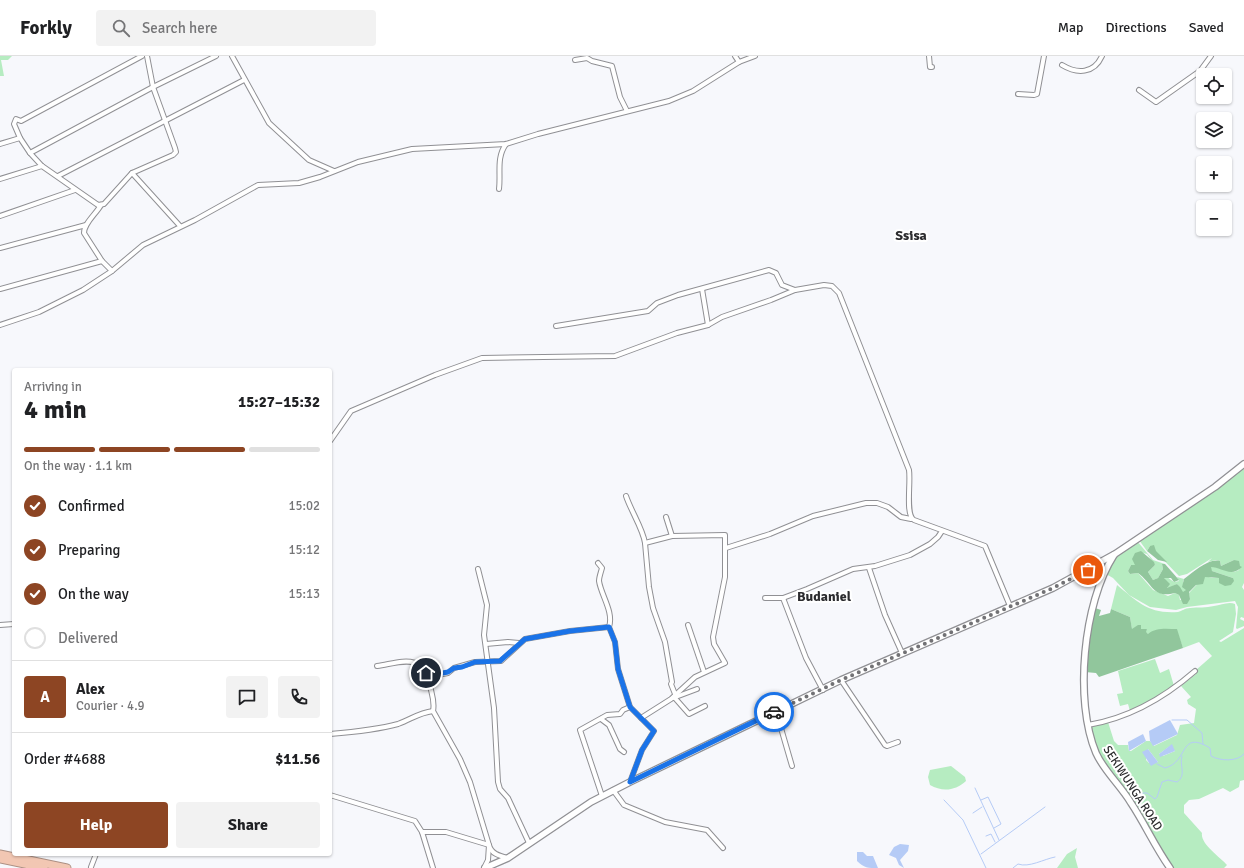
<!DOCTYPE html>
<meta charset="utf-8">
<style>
:root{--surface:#fff;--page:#f2f2f2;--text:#202124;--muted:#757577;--line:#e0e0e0;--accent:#8d4523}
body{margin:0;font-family:Signika,sans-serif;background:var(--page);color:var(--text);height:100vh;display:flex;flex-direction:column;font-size:15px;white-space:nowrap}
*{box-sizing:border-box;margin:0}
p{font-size:13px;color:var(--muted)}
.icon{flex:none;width:22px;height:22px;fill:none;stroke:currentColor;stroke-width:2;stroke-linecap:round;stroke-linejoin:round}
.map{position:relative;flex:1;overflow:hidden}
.sheet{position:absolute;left:12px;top:312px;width:320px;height:488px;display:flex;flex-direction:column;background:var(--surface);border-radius:4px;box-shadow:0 1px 3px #0004}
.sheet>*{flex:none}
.buttons{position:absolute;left:1196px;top:12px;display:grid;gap:8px}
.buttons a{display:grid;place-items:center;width:36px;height:36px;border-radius:4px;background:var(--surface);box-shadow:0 1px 3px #0004;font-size:20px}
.pin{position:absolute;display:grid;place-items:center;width:34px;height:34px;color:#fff;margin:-17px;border:2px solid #fff;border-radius:50%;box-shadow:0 1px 4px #0007}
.courier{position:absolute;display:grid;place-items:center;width:40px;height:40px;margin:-20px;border:3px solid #1a73e8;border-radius:50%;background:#fff;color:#222;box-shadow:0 1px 5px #0007}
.head em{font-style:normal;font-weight:800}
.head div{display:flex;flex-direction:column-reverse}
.head{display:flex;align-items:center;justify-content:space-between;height:68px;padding:0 12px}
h1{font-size:26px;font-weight:800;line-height:30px}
.bar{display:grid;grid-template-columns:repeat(4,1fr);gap:6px 4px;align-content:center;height:48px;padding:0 12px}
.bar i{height:5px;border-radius:3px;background:var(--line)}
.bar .on{background:var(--accent)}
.bar p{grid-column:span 4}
.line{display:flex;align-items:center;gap:10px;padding:0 12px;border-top:1px solid var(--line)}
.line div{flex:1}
.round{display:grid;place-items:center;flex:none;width:42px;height:42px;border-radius:4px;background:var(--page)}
ol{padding:0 12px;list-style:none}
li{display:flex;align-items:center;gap:12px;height:44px}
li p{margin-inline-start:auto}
li .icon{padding:4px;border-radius:50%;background:var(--accent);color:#fff;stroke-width:4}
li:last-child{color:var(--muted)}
li i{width:22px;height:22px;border:2px solid var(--line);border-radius:50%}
.button{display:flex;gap:8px;margin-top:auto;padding:8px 12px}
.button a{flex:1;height:46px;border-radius:4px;background:var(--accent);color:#fff;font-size:16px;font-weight:800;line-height:46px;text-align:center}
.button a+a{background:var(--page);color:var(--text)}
header{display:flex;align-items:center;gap:24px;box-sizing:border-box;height:56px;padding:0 20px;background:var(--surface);border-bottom:1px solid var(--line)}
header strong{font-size:19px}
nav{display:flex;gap:22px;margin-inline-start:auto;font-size:14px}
.search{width:280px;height:36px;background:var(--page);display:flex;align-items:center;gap:10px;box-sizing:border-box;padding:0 14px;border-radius:4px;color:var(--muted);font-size:15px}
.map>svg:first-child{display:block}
.green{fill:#b6ecc1;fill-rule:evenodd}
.forest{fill:#91c69c}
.water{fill:#b5cbf6}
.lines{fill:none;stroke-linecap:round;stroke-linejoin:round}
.stream{stroke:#b5cbf6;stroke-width:1}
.street-casing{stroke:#909094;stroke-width:6}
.secondary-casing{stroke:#909094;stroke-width:8}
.highway-casing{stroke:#ac9084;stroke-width:9}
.street{stroke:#fff;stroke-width:4}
.secondary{stroke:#fff;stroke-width:5.5}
.highway{stroke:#f2c7b3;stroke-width:7}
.done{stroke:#727275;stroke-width:4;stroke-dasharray:0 7.2}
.route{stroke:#1a73e8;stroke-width:5}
.labels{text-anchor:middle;stroke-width:4;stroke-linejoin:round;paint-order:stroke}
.street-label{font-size:12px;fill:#2a2a2c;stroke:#fff}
.quarter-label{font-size:14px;font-weight:bold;fill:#2c2c2f;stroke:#fff}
</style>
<header>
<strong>Forkly</strong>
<div class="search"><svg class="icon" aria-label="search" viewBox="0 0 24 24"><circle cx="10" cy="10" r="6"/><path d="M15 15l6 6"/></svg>Search here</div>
<nav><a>Map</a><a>Directions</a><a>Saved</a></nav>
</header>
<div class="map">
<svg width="1244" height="812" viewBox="0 0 1244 812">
<rect width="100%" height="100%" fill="#f7f8fc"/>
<g class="green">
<path d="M 0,0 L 12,0 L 8,4 L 1,4 L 4,20 L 0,20 Z"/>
<path d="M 1244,411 L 1244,527 L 1242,531 L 1244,534 L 1244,562 L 1241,561 L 1240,563 L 1244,565 L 1244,570 L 1237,573 L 1236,572 L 1238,551 L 1235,545 L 1187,551 L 1176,554 L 1150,551 L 1129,539 L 1113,522 L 1106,518 L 1115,500 L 1137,485 L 1153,504 L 1165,508 L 1162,508 L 1163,513 L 1158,522 L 1153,524 L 1148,516 L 1155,509 L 1147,498 L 1143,497 L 1135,509 L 1131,509 L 1128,515 L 1130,518 L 1138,517 L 1153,534 L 1168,540 L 1175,537 L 1179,539 L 1180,544 L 1190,543 L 1189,537 L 1205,520 L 1212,522 L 1233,522 L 1212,515 L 1210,513 L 1211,511 L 1215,511 L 1234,516 L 1239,514 L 1240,510 L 1234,504 L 1221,510 L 1220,505 L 1216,504 L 1208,506 L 1212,502 L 1187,518 L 1179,520 L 1150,490 L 1147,495 L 1139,484 Z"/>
<path d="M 1167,521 L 1174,526 L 1179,525 L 1177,521 L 1184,523 L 1183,526 L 1187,533 L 1185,536 L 1182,536 L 1177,528 L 1168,533 L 1164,522 Z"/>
<path d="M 1117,529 C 1138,546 1148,558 1178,556 C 1182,555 1185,552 1190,552 C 1198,551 1206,552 1214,550 C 1221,549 1229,545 1235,548 L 1236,558 L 1233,576 L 1219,585 L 1221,586 L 1244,572 L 1244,724 L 1240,725 L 1239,731 L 1230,736 L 1223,732 L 1199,743 L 1189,744 L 1184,749 L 1184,757 L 1202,777 C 1200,788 1220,801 1227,809 L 1224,812 L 1173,812 L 1099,700 L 1089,670 L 1108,666 L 1114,685 L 1118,689 L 1128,689 L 1129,695 L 1131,695 L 1146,685 L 1150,685 L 1154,690 L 1177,679 L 1180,669 L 1194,667 L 1196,653 L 1188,648 L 1187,644 L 1191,641 L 1181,630 L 1196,618 L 1196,614 L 1212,600 L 1199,586 L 1183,592 L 1176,573 L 1148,578 L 1145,576 L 1147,573 L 1132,574 L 1130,561 L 1111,553 ZM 1170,690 L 1175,695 L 1163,700 L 1159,698 ZM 1148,693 L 1158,706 L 1149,707 L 1146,704 Z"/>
<path d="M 1155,603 L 1160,617 L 1169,613 L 1174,630 L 1162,640 L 1130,655 L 1128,648 L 1120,650 L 1117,638 L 1123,637 L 1118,615 Z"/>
<path d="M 951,710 L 965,721 L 966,725 C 955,735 942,736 930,729 L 928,721 L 930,714 Z"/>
<path d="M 1077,792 L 1075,801 L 1078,812 L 1057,812 L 1067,798 Z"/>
</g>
<g class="forest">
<path d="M 1154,489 L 1156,495 L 1167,506 L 1158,504 L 1147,495 L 1150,490 Z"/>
<path d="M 1141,495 L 1154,506 L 1155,509 L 1148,516 L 1153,524 L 1158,522 L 1163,513 L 1162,508 L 1165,508 L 1179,524 L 1174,526 L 1171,522 L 1164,522 L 1170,528 L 1167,532 L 1177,528 L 1180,531 L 1183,536 L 1186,534 L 1182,531 L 1184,523 C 1194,516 1208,502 1220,505 L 1221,510 L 1234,504 L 1239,505 L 1240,510 L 1242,511 C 1231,522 1221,511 1211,511 L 1212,515 L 1233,522 L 1234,525 L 1231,529 L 1225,530 L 1219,527 L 1219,522 L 1205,521 L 1203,528 L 1196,529 L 1189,536 L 1190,543 L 1187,548 L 1183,548 L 1179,539 L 1175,537 C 1153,543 1153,528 1138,517 L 1130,518 L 1128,515 L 1131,509 L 1135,509 L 1132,503 L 1135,497 Z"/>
<path d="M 1095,552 L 1101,554 L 1099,560 L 1110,557 L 1111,553 L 1130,561 L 1132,573 L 1138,569 L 1141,569 L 1141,573 L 1147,573 L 1146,576 L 1148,578 C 1156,571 1167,573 1177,573 L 1183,592 L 1099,621 L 1096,617 L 1085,616 L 1090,567 Z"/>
</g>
<g class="water">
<path d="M 1170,664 L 1178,678 L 1153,690 L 1150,685 L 1149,675 Z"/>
<path d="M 1143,678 L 1146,685 L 1129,695 L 1128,686 Z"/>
<path d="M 1172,688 L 1175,695 L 1160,701 L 1159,698 Z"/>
<path d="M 1148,693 L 1158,706 L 1151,710 L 1142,696 Z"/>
<path d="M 900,788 L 909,789 L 908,795 L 900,804 L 904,812 L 899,809 L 896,802 L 889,799 L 894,791 Z"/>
<path d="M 857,796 L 863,796 L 867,800 L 873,800 L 878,812 C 868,812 864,812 857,805 Z"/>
</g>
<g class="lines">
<g class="stream">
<path d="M 1172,664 L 1187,664 L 1202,677 L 1203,688"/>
<path d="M 1157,708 L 1165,712 C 1189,706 1179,673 1210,692 L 1211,700 C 1220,705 1237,706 1244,698"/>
<path d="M 975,732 L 999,784"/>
<path d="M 944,744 L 963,764 L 986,812"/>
<path d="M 981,744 L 988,741 L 1001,768 L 994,772"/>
<path d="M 1133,745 L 1143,737 L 1147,737 L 1155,743 L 1157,741 L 1162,726 L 1168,724 L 1177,726 C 1187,719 1179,710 1182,700"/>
<path d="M 973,757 L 982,751"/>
<path d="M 986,780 L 991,778 L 995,786"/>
<path d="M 981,798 L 1045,751"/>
<path d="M 1013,812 L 1018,808 C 1029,812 1044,803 1055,801"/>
</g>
<g class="street-casing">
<g id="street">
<path d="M 232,0 L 269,67 L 309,104 L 334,115"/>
<path d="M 735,0 L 739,6"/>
<path d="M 929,0 L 930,11 L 932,11"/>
<path d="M 575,4 L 587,2 L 592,5 L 612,10 L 620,41 L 627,55"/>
<path d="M 1062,9 C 1077,18 1094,18 1102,0"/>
<path d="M 1139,34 L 1156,46 L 1200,15 L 1211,0"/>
<path d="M 1018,38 L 1034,39 L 1037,38 L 1044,0"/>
<path d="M 20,82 L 14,68 L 16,63 L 21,65 L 142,0"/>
<path d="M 0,88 L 20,82 L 30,97 L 153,31 L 216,0"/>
<path d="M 30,97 L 42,110 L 98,149 L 104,148 L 132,117 L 173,99 L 176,96 L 175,92 L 153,31 L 147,0"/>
<path d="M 132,117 L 180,170"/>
<path d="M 58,120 L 244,24"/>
<path d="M 0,123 L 42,110"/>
<path d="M 499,133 C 501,117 496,102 506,88"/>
<path d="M 101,149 C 96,158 84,167 84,177 L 102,205 L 112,215"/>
<path d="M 0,160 L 75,134"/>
<path d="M 0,192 L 86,169"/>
<path d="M 0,233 L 102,205"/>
<path d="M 702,233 L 708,269"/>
<path d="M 0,269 L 39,256 L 83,234 L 112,215 L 143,189 L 195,164 L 258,129 L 299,127 L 320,121 L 358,106 L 412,93 L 506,88 L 538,78 L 669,45 L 693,35 L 739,6 L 755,0"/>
<path d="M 556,270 L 648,255 L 657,247 L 678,239 L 769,214 L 776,217 L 782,229 L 795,234"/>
<path d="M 330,385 L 351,355 L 435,319 L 482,302 L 615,300 L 677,277 L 708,269 L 722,261 L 771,244 L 795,234 L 824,229 L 832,230 L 839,237 L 909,414 C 911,427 905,459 914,464 L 985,490 L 1010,550"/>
<path d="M 626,440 C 631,455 643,473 645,487 L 672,480 L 725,479 L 725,521 L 713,581 L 714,588 L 725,607 L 695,621 L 671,643 L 641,662"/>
<path d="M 666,461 L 672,480"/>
<path d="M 645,487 L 649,531 L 653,552 L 665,586 L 672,626 L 671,628 L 675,638"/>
<path d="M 726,492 L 770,478 L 813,460 L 866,447 L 877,447 L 888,451 L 901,461 L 911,463"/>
<path d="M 598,507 L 602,512 C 601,516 599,521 599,525 C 601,539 614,556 609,571 L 615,586 L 618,613 L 630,651 L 654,675 L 642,694 L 630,726"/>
<path d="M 869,512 L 885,559 L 902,597"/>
<path d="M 478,513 L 487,549 L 484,579 L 494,652 L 498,726 L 500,733 L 508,742 L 529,787"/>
<path d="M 765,542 L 783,542 L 806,602 L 823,634"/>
<path d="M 783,542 L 807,533 L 853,513 L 875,510 L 910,499 L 930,488 L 938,481 L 942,475"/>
<path d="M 0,569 L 14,568"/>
<path d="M 688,569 L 704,616"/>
<path d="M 486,588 L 508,586 L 519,587"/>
<path d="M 377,610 C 403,606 422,596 430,630 C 432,639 435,646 433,655 L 460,703 L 470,726 L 489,789 L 488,804 L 484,812"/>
<path d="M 428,621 L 448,617 L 454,612 L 475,606 L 501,605 L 525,583 L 570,575 L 609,571"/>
<path d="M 841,624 L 885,689 L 887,690 L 898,686"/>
<path d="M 674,641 L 689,658 L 705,650"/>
<path d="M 673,642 L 697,633"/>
<path d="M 776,655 L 792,710"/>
<path d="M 601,663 L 609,669 L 620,693 L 624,696"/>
<path d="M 1088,669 C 1130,662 1164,642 1195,615"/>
<path d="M 330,678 C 354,676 376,674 398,668 C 412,663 418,657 433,655"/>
<path d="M 613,734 L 624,749 L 665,766 L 707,774 L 723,792"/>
<path d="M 330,739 L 415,765 L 422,776 L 433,812"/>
<path d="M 602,740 L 580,674 L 607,659 L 620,658 L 623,654 L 630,651"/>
<path d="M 422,776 L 446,776 L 489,789 C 491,798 500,800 508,802"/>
<path d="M 91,811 L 96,798"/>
</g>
</g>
<g class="secondary-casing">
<g id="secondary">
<path d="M 1114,499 C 1083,547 1074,645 1096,697 C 1104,715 1121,730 1131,747 C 1145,768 1155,791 1170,812"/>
<path d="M 485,812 L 508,802 L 591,746 L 630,726 L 841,624 L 1053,532 L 1115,498 L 1215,431 L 1244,408"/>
</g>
</g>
<g class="highway-casing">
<g id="highway">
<path d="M 0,798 L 67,812"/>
<path d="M 0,803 L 44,812"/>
</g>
</g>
<use href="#street" class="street"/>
<use href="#secondary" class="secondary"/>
<use href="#highway" class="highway"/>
</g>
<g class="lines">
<path class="done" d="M 774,656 L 841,624 L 1053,532 L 1088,514"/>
<path class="route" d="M 426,617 L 428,620 L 448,616 L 454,612 L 462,611 L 475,606 L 500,605 L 525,583 L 570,575 L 609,571 L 615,586 L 618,613 L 630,651 L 654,675 L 642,694 L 630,726 L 774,656"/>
</g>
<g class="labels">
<g class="street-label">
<text transform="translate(1133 732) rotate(57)" y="4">SEKIWUNGA ROAD</text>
</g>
<g class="quarter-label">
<text x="911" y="184">Ssisa</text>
<text x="824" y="545">Budaniel</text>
</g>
</g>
</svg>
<div class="buttons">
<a><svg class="icon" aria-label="locate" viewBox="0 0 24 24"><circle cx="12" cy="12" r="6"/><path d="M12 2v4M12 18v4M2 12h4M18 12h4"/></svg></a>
<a><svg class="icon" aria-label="layers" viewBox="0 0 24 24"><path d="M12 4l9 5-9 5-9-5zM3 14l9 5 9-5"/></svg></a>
<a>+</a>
<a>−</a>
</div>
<div class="pin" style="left:1088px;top:514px;background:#ea580c"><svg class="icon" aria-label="bag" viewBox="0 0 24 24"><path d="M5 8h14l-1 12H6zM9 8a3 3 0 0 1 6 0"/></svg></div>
<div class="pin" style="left:426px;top:617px;background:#1f2937"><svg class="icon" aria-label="home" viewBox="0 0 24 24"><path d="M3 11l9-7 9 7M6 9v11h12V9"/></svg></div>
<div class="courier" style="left:774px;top:656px"><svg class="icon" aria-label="car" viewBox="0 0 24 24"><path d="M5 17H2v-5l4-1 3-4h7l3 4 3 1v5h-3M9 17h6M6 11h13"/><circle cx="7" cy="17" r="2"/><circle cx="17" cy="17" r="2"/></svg></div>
<section class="sheet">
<div class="head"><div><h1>4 min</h1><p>Arriving in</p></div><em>15:27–15:32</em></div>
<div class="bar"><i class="on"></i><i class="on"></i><i class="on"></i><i></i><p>On the way · 1.1 km</p></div>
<ol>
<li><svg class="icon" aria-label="check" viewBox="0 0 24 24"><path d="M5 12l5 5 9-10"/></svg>Confirmed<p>15:02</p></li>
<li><svg class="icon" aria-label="check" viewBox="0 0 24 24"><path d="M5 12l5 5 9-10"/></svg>Preparing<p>15:12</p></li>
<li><svg class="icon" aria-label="check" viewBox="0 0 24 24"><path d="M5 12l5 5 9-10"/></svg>On the way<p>15:13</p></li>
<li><i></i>Delivered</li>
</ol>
<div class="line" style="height:72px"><b class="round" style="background:var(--accent);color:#fff">A</b><div><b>Alex</b><p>Courier · 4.9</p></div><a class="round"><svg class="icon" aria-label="chat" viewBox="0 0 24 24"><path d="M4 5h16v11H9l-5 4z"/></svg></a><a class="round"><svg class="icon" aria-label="phone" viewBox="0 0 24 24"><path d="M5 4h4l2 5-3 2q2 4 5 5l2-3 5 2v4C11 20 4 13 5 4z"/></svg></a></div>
<div class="line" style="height:52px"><div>Order #4688</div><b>$11.56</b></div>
<div class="button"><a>Help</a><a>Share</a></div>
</section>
</div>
